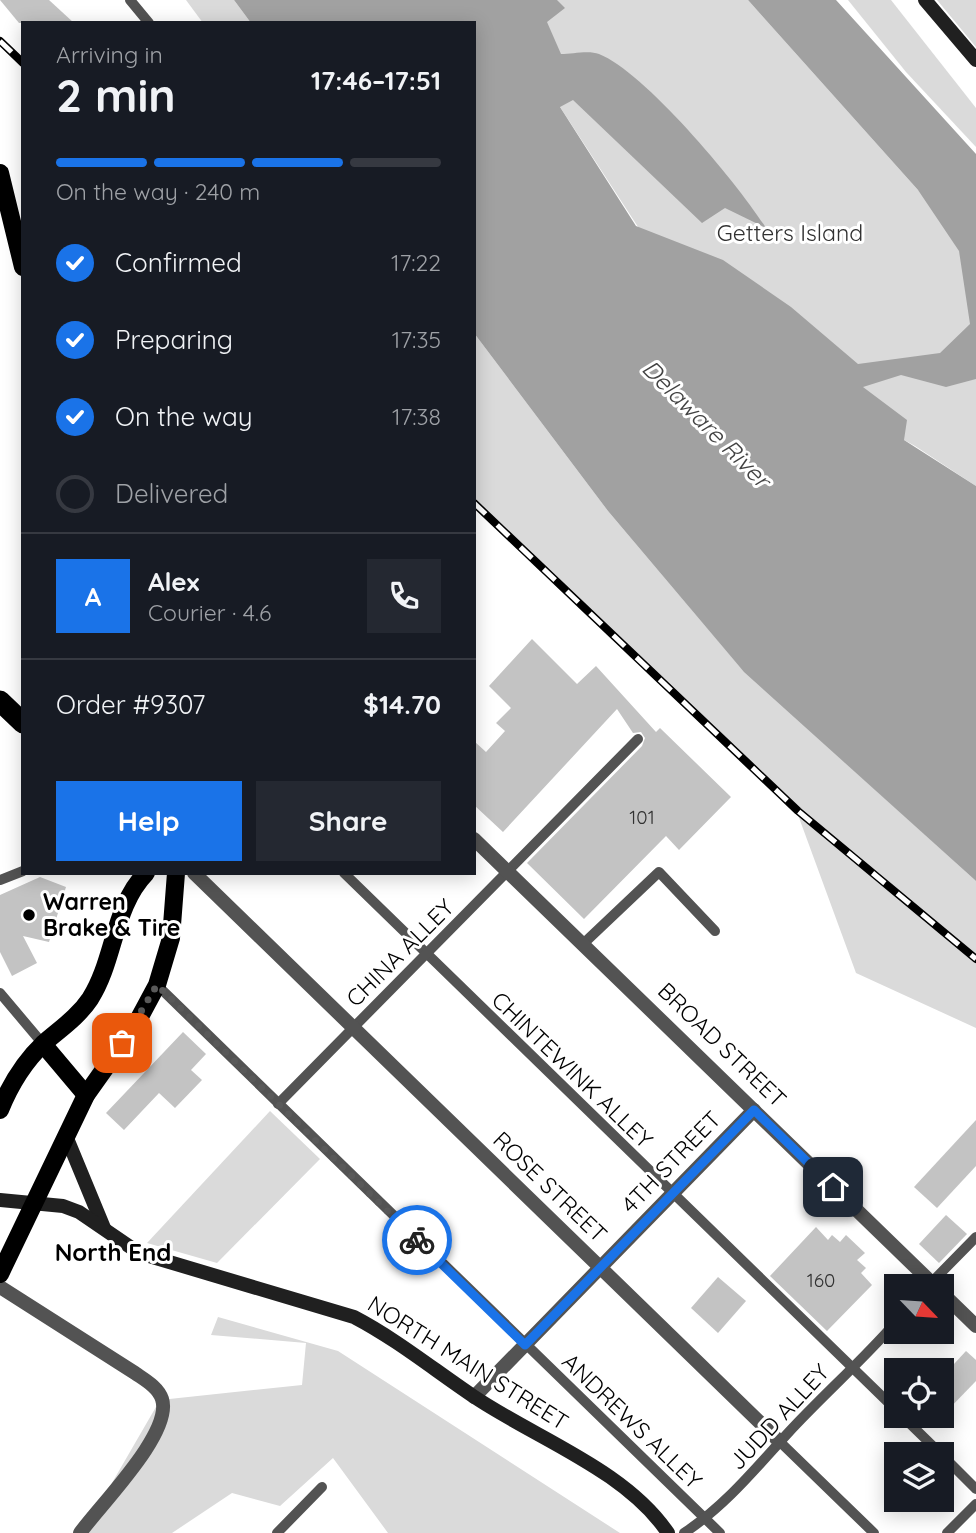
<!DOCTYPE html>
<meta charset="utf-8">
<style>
:root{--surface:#171b24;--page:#242831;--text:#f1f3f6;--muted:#9ea1a6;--line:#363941;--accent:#1a73e8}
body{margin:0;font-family:Quicksand,sans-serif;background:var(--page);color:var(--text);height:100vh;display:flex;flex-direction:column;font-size:26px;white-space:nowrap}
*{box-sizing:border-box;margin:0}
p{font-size:23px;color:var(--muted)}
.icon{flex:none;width:38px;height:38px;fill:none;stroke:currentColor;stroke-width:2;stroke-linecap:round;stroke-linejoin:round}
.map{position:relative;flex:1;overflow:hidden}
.drawer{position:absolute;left:21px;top:21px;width:455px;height:854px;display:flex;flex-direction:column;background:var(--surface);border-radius:0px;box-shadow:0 4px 18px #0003}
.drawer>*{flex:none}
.needle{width:46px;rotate:115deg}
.buttons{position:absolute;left:884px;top:1274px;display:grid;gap:14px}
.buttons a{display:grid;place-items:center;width:70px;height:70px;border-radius:0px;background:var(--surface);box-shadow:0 4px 18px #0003;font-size:35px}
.pin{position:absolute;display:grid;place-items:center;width:60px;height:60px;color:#fff;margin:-30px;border-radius:14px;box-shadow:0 4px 10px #0006}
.courier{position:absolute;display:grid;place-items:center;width:70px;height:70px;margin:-35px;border:5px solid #1a73e8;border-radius:50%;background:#fff;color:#222;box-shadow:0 2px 9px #0007}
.head em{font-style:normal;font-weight:700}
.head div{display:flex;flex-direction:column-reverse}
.head{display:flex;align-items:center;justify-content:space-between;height:119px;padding:0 35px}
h1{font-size:46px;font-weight:700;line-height:52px}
.bar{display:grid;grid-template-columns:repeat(4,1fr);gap:10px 7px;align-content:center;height:84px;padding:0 35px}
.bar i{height:9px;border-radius:5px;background:var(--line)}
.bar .on{background:var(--accent)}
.bar p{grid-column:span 4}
.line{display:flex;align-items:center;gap:18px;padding:0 35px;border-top:2px solid var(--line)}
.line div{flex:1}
.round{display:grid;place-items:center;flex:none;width:74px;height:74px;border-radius:0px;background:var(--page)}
ol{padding:0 35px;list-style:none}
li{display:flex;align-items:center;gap:21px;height:77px}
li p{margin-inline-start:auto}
li .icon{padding:7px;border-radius:50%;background:var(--accent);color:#fff;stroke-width:4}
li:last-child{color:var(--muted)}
li i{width:38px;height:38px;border:4px solid var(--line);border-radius:50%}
.button{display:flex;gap:14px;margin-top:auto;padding:14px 35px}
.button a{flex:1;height:80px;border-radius:0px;background:var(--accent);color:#fff;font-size:28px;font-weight:700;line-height:80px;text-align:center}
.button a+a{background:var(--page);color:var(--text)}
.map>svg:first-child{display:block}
.green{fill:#dadada}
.water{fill:#a1a1a1}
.building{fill:#c3c3c3}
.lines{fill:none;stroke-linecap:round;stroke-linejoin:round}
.lane{stroke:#535353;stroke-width:10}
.street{stroke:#535353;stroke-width:14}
.secondary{stroke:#202020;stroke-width:14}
.primary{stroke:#000;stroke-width:18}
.highway{stroke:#000;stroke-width:21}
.rail-casing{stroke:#000;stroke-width:8}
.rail{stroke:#fff;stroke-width:5;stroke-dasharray:16;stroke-linecap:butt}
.done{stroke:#595959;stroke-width:7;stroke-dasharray:0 12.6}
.route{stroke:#1a73e8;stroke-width:9}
.poi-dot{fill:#000;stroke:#fff;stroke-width:2.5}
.labels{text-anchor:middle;stroke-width:6;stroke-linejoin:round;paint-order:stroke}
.number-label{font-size:19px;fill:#313131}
.park-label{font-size:23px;fill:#313131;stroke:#fff}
.poi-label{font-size:23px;font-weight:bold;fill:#000;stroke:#fff;text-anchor:start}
.street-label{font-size:23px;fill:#000;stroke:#fff}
.water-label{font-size:24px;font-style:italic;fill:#424242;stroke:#fff}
.neighbourhood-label{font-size:24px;font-weight:bold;fill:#000;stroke:#fff}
</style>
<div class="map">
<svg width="976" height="1533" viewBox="0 0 976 1533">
<rect width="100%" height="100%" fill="#fff"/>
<g class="green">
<path d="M 186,0 L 234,0 L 251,23 L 203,23 Z"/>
<path d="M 500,0 L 748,0 L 918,190 L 947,206 L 976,267 L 976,486 L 915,446 L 705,330 L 512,33 Z"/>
<path d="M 848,0 L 891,0 L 976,108 L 976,147 L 906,72 Z"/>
<path d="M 937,0 L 976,0 L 976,47 Z"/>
<path d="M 474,333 L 608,511 L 740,667 L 976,881 L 976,1028 L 856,973 L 794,804 L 757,773 L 479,503 L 474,507 Z"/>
<path d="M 270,1111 L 320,1159 L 217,1263 L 147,1243 Z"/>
<path d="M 218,1317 L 338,1351 L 620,1533 L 388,1533 L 333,1458 L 280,1506 L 232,1493 L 172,1533 L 83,1533 L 160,1400 L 302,1385 L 306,1343 L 211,1335 Z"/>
</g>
<path class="water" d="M 234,0 L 557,0 L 565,8 L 547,22 L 561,54 C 572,54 589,50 599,54 C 645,72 739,185 766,228 L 725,208 L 702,223 L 573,100 L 560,107 L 636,226 L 723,260 L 791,307 L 858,364 L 940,353 L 970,324 L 959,251 L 918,190 L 748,0 L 836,0 L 976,154 L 976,379 L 946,387 L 901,375 L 863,387 L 907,420 L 904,440 L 976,486 L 976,881 L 744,672 L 608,511 L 474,333 L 474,23 L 251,23 Z"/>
<g class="building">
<path d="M 0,0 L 49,0 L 74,23 L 19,23 Z"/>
<path d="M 532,639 L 577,684 L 596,666 L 656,732 L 660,728 L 731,797 L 679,850 L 666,836 L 584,919 L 527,863 L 642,746 L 645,738 L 641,732 L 633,733 L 617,709 L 503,832 L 474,805 L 474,741 L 486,752 L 505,731 L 496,723 L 511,708 L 489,686 Z"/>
<path d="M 40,877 L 66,887 L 49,942 L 23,936 L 37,963 L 12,976 L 0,952 L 0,895 Z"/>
<path d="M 183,1032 L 206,1054 L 191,1070 L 202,1080 L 175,1108 L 159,1093 L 124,1130 L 106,1113 Z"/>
<path d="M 976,1120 L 976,1166 L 937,1208 L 914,1187 Z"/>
<path d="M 946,1215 L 967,1234 L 939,1263 L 919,1244 Z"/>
<path d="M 816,1227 L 828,1240 L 832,1235 L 840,1242 L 846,1235 L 865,1253 L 857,1260 L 866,1268 L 861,1273 L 872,1285 L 827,1331 L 770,1276 Z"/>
<path d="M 718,1277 L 746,1301 L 718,1333 L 691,1308 Z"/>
<path d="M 966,1351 L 976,1360 L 976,1381 L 942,1416 L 942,1377 Z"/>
</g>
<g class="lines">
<g class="lane">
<path d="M 130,0 L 149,23"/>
<path d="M 344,873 L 896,1410"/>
<path d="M 0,880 L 23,871"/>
<path d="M 583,944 L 659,872 L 715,931"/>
<path d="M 157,985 L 720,1533"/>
<path d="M 0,993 L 43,1044"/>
<path d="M 278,1104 L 638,739"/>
<path d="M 928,1286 L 976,1237"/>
<path d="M 902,1416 L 941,1454"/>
<path d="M 780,1442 L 874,1533"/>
<path d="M 942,1455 L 976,1489"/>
<path d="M 277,1533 L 322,1487"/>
<path d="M 684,1533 C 725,1506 755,1469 788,1433 C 823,1395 862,1361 896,1322"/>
<path d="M 947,1533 L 976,1504"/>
</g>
<g class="street">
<path d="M 474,839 L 935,1286"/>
<path d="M 194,873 L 780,1442"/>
<path d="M 0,1287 L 135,1373 C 145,1380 158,1387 162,1399 C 173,1433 100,1505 80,1533"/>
<path d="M 942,1293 L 976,1326"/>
<path d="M 474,1397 L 754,1110"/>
</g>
<g class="secondary">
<path d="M 925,0 L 976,60"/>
<path d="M 66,1136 L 104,1228"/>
<path d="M 0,1200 L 63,1206 L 79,1212 L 139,1253 L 354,1317 C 396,1339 433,1369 473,1396 C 535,1438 626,1470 668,1533"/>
</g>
<g class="primary">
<path d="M 0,173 L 23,267"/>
<path d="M 43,1044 L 86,1095"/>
<path d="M 0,1110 C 10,1085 24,1062 44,1043 C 60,1029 78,1017 90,999 C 115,960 113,907 146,873"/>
<path d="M 0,1274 L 86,1095 L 135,1026 L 157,985 L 171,938 L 176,873"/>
</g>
<path class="highway" d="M 0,701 L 23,723"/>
<g class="rail-casing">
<g id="rail">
<path d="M 0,41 L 23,63"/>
<path d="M 474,503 L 798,811 L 976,959"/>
</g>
</g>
<use href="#rail" class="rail"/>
</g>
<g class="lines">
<path class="done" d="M 122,1043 L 157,985 L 417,1240"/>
<path class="route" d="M 417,1240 L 525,1345 L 754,1110 L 833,1187"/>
</g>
<circle class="poi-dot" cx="29" cy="915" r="7"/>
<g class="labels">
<g class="number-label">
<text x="642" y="824">101</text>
<text x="821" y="1287">160</text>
</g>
<g class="park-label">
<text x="790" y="241">Getters Island</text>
</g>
<g class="poi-label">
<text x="43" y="910">Warren<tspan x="43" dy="26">Brake &amp; Tire</tspan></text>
</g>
<g class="street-label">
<text transform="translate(400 953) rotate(-45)" y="8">CHINA ALLEY</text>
<text transform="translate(722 1045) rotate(44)" y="8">BROAD STREET</text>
<text transform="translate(572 1070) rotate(44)" y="8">CHINTEWINK ALLEY</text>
<text transform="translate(671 1162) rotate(-46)" y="8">4TH STREET</text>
<text transform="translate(550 1187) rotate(44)" y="8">ROSE STREET</text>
<text transform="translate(468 1363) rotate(32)" y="8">NORTH MAIN STREET</text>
<text transform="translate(779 1417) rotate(-47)" y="8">JUDD ALLEY</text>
<text transform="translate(632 1421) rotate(44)" y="8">ANDREWS ALLEY</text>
</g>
<g class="water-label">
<text transform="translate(706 424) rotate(45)" y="8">Delaware River</text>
</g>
<g class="neighbourhood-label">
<text x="113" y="1261">North End</text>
</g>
</g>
</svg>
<div class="buttons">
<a><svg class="needle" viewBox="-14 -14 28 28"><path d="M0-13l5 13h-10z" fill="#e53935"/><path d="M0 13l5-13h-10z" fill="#9ea1a6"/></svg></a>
<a><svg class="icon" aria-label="locate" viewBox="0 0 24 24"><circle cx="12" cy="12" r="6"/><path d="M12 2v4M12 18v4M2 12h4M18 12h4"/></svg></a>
<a><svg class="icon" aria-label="layers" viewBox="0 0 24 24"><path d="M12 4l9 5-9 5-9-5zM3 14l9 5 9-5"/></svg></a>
</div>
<div class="pin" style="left:122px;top:1043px;background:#ea580c"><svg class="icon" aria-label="bag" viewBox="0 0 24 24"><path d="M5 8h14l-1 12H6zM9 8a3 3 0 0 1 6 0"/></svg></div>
<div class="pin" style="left:833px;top:1187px;background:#1f2937"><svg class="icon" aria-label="home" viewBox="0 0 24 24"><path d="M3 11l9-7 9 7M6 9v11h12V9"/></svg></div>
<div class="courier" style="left:417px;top:1240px"><svg class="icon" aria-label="bike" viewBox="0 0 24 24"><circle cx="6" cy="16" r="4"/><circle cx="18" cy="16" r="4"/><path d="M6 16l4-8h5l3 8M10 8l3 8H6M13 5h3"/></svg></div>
<section class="drawer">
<div class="head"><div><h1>2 min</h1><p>Arriving in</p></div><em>17:46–17:51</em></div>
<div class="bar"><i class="on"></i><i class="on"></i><i class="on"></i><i></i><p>On the way · 240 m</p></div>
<ol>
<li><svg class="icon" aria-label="check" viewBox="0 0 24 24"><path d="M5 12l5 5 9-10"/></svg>Confirmed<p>17:22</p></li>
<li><svg class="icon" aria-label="check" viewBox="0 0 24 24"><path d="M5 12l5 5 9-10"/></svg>Preparing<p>17:35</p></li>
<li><svg class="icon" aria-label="check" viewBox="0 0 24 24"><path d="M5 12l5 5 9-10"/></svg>On the way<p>17:38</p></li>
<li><i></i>Delivered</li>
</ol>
<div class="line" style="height:126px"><b class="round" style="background:var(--accent);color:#fff">A</b><div><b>Alex</b><p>Courier · 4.6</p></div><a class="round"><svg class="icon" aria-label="phone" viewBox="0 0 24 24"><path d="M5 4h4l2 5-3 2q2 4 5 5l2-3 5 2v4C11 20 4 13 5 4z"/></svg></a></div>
<div class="line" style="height:91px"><div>Order #9307</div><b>$14.70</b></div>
<div class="button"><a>Help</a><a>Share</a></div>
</section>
</div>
